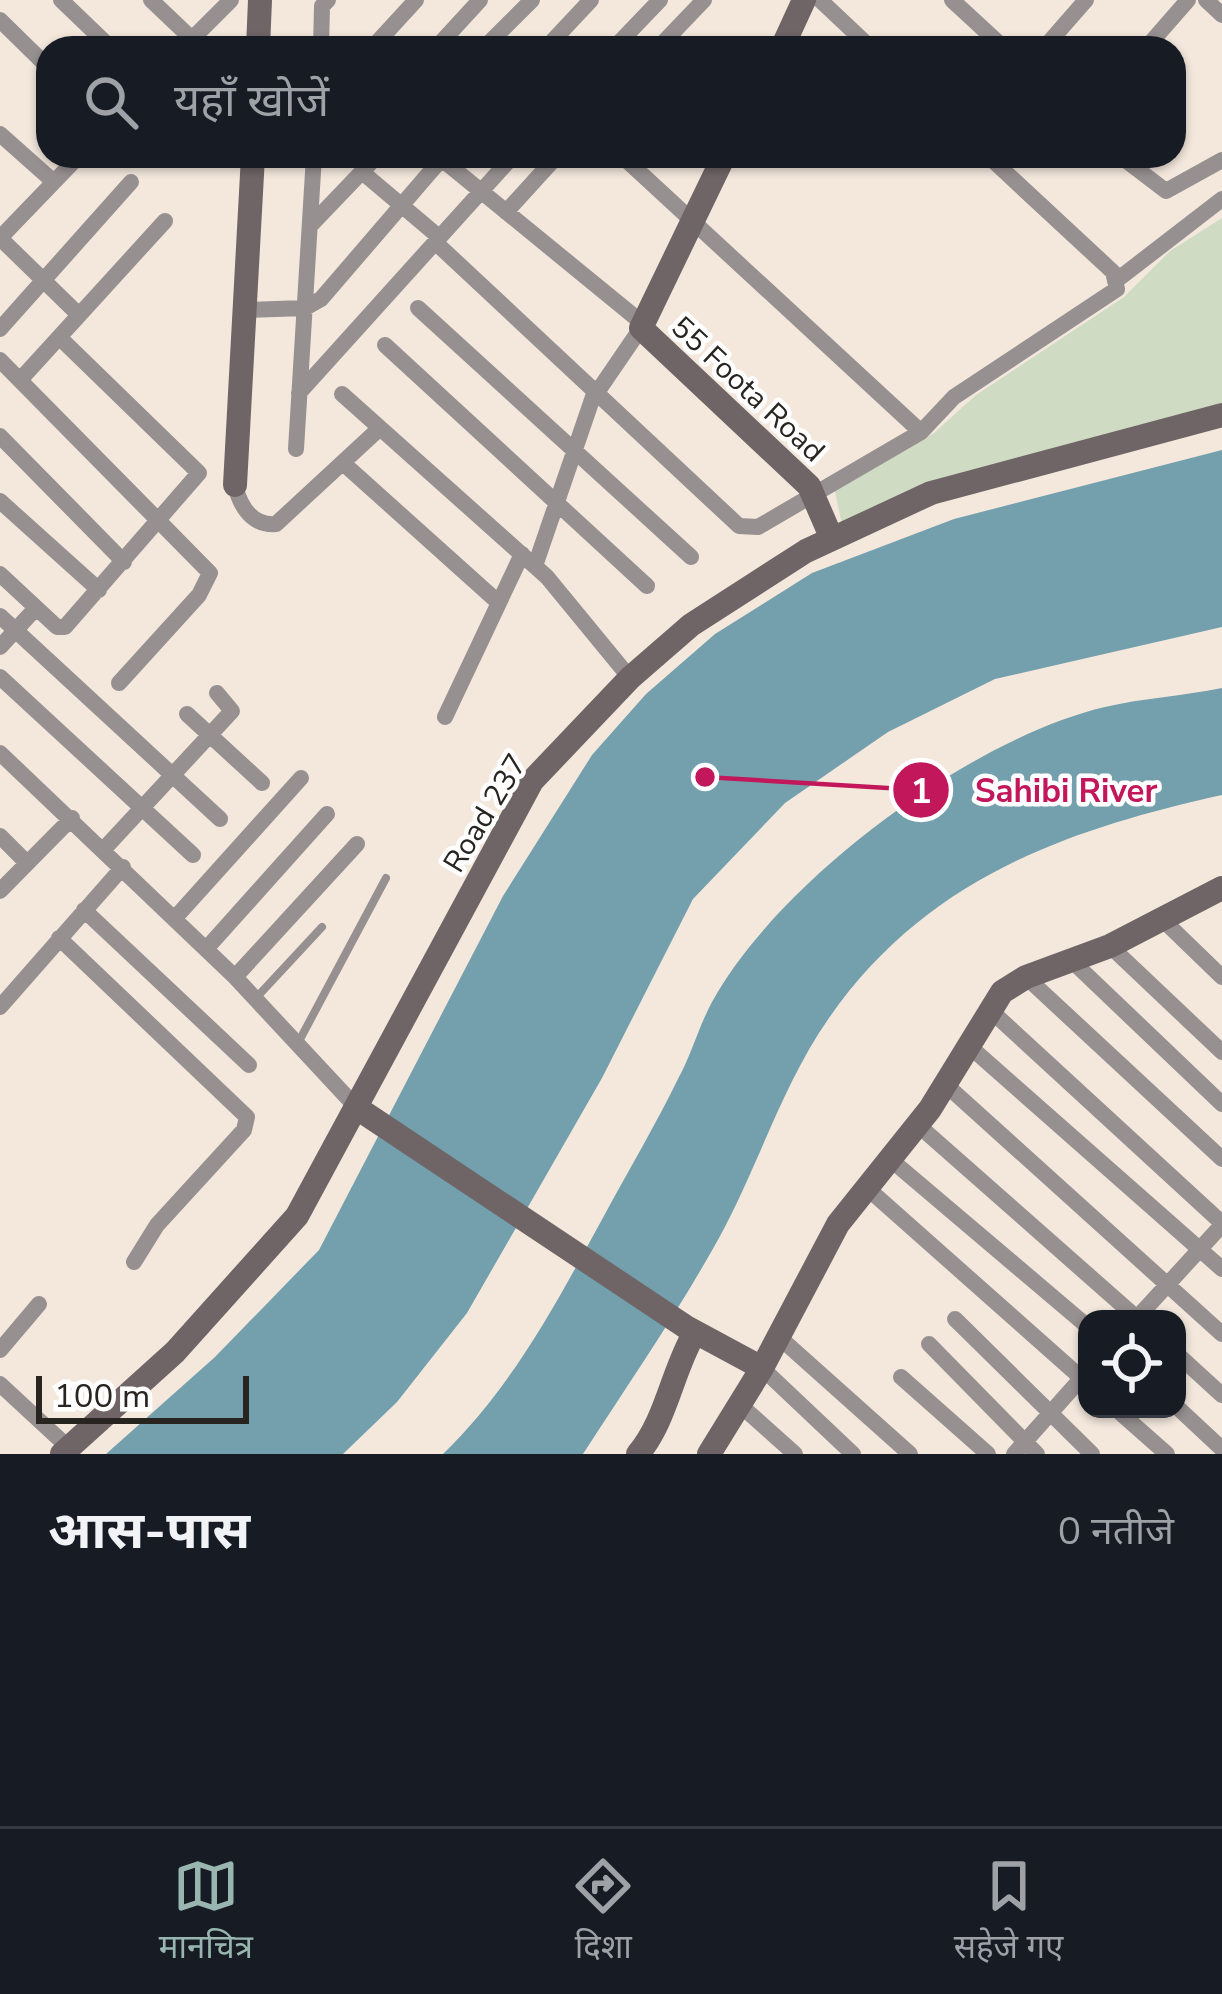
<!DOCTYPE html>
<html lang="hi">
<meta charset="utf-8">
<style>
:root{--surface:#171b24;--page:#242831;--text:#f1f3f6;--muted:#9ea1a6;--line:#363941;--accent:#98b6af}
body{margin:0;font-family:"Nunito Sans","Noto Sans Devanagari",sans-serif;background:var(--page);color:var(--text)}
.controls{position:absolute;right:36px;bottom:36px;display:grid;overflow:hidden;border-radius:24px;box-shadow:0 3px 9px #0004}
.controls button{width:108px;height:108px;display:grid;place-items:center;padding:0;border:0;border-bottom:3px solid var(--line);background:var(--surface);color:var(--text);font:60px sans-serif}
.scale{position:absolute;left:36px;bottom:30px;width:213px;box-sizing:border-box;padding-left:12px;border:6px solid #282420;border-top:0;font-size:33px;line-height:42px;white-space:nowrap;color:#282420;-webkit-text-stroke:9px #fff;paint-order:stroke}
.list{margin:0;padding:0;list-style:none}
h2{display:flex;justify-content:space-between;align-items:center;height:156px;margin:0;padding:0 48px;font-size:51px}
h2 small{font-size:39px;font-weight:400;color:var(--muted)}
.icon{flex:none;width:66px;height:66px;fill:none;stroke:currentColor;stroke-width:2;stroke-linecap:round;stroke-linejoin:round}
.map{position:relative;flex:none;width:1222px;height:1454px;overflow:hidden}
.search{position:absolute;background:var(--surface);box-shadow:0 3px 9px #0004;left:36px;right:36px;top:36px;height:132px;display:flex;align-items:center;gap:30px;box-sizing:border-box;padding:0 42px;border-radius:36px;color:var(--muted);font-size:45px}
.sheet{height:372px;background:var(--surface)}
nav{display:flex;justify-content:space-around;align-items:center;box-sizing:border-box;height:168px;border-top:3px solid var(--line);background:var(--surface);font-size:33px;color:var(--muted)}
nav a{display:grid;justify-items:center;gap:6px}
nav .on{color:var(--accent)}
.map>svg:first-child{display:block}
.green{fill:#cfdbc3}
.water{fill:#74a0ad}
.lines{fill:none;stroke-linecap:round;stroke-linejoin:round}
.lane{stroke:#979091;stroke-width:8}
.street{stroke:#979091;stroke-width:16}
.secondary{stroke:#6f6566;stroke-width:24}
.labels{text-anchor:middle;stroke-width:9;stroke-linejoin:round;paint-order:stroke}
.street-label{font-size:30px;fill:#282420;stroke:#fff}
.leader{fill:none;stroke:#c2185b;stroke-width:4.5}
.callout-dot{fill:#c2185b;stroke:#fff;stroke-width:4.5}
.mark-label{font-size:36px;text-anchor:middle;font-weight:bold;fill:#fff}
.callout-label{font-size:33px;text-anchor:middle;font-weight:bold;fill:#c2185b;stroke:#fff;stroke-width:9;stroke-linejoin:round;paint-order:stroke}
</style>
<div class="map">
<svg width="1222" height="1454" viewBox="0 0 1222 1454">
<rect width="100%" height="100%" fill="#f4e8dd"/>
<path class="green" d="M1222 218V404L842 525 835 491 934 433 976 395 1124 297 1170 251Z"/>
<path class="water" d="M1222 450V627L995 679 888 732 785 803 693 899 602 1078 467 1313 397 1402 343 1454H106L215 1357 319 1250 503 896 592 755 646 694 715 634 812 573 954 519Z
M1222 688V795C1065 830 926 879 829 1018 782 1085 758 1167 719 1238 678 1312 629 1383 583 1454H443C514 1385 558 1300 605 1214 630 1168 656 1124 679 1077 692 1053 699 1026 712 1002 778 881 971 738 1105 707 1143 698 1183 696 1222 688Z"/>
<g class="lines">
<path class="lane" d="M256 998 322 927
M298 1043 386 878"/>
<path class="street" d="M61 0 111 48
M151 0 192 39
M820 0 871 48
M952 0 1004 48
M1206 0 1222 15
M0 20 48 67
M183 48 231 0
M321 48 322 6 328 0
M372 48 416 0
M436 48 480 0
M484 48 532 0
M546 48 591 0
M614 48 660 0
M658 48 704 0
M1044 48 1086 0
M1146 48 1188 0
M0 134 54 182
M79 156 0 238 79 315
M438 156 641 322
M1120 156 1166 191 1222 160
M362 172 439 237
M506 212 557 156
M310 226 377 156
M435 242 739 526 758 527 921 432 622 156
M1117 280 1222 199
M418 308 691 557
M245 310 305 308 321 299 444 156
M0 329 131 182
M385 345 647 586
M0 360 210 573 199 595 119 683
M20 380 165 221
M598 391 641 328
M299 393 513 156
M342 394 547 577 630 678
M921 432 954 397 1117 289 1113 272 988 156
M0 436 124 562
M296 449 314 156
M343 463 499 603
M235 485C240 506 252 526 276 524L380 428
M0 501 99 590
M535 566 596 388
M0 574 57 627H65L199 473 59 337
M0 616 220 819
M0 647 36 608
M0 677 193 855
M187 714 262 783
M445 717 522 554
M0 753 235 977 357 1108
M0 836 27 863
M104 849 232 711 217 693
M0 891 72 818
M84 910 249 1065
M175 918 301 778
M1163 920 1222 977
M59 938 247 1117 244 1130 157 1225 134 1262
M1110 946 1222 1052
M206 949 327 814
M1071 960 1222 1104
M235 977 357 844
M1026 977 1222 1159
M0 1007 123 867
M989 1009 1222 1223
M968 1045 1222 1269
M945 1084 1222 1334
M918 1125 1138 1319
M890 1159 1087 1326
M866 1187 1087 1383
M955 1319 1092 1454
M1136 1319 1222 1225
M779 1337 910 1454
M929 1344 1037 1454
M0 1350 39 1304
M1177 1354 1222 1395
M762 1368 853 1454
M901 1377 988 1454
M0 1384 69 1448
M739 1404 795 1454
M1177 1407 1222 1449
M1116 1409 1167 1454
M1014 1454 1086 1373"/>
<path class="secondary" d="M258 48 260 0
M782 48 804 0
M724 156 641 328 809 486 832 539
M235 485 253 156
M357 1108 686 1327 762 1368
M62 1454 175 1352 297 1216 532 781 630 678 691 625 806 551 931 493 1222 415
M638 1454C667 1419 672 1371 695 1332
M709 1454 762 1368 838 1224 930 1109 1002 992 1026 977 1110 946 1222 888"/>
</g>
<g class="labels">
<g class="street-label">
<text transform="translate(748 389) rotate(43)" y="10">55 Foota Road</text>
<text transform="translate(485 813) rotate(-59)" y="10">Road 237</text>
</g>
</g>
<path class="leader" d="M705 777L921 790"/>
<g class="callout-dot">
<circle cx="705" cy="777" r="12"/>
<circle cx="921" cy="790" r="30"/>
</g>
<g class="mark-label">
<text x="921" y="803">1</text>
</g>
<g class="callout-label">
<text x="1066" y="802">Sahibi River</text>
</g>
</svg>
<div class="controls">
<button><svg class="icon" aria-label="locate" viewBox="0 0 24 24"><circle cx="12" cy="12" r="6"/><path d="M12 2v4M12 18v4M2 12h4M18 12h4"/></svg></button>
</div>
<div class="scale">100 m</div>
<div class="search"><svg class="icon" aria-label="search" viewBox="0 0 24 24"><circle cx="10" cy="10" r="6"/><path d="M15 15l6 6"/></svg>यहाँ खोजें</div>
</div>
<section class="sheet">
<h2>आस-पास<small>0 नतीजे</small></h2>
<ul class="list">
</ul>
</section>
<nav>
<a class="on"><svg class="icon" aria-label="map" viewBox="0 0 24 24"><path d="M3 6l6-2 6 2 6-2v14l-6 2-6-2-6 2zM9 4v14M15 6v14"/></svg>मानचित्र</a>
<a><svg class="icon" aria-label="directions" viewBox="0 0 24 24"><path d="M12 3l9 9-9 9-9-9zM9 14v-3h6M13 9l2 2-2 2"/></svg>दिशा</a>
<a><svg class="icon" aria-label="saved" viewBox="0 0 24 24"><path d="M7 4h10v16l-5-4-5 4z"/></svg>सहेजे गए</a>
</nav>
